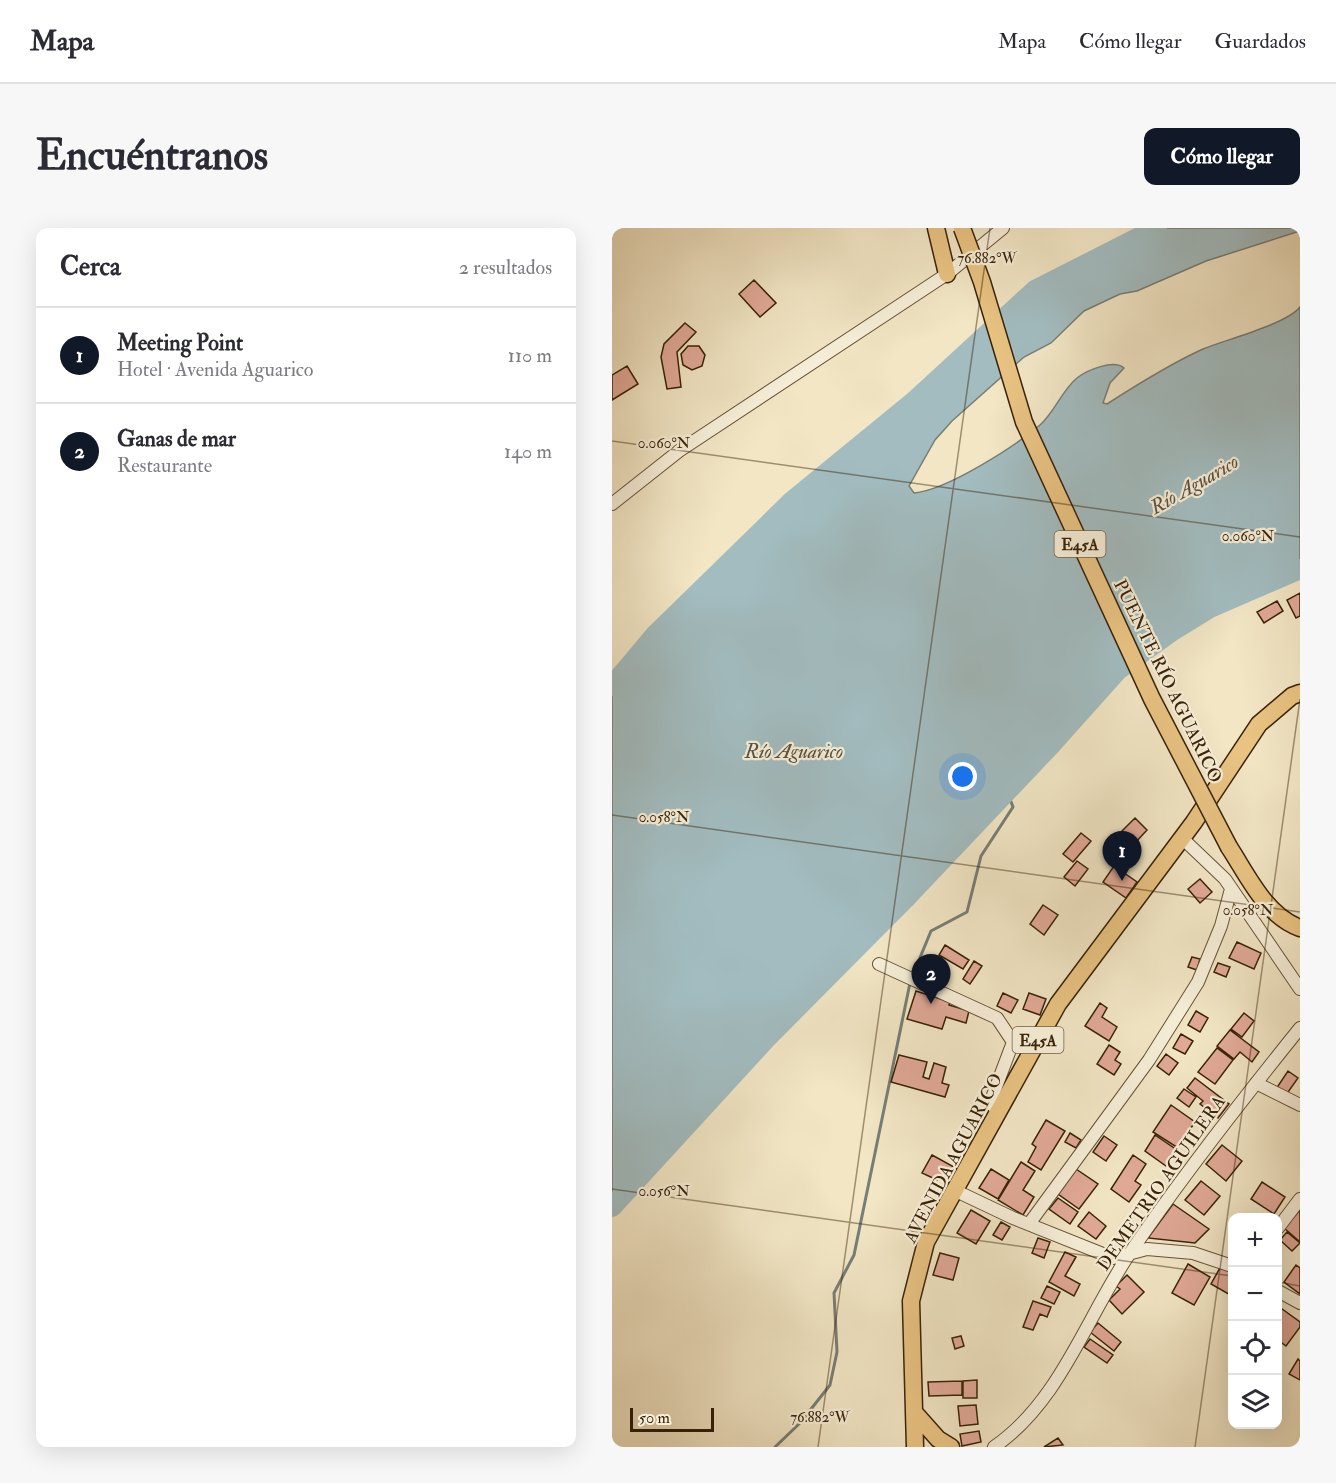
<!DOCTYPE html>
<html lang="es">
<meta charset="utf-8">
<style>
:root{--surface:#fff;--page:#f7f7f7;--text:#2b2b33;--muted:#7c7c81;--line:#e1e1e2;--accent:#111827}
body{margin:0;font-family:"IM FELL Double Pica",serif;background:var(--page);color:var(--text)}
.controls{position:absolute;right:18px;bottom:18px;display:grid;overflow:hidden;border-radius:12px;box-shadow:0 6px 24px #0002}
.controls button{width:54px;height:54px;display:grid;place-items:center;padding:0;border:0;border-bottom:2px solid var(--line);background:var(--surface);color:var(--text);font:30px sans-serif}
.scale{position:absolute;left:18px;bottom:15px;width:84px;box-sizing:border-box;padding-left:6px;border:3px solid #382207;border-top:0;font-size:16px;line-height:21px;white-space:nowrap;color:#382207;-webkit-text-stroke:4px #f7efd9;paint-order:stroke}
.you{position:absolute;left:351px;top:549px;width:21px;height:21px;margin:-15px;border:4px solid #fff;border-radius:50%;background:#1a73e8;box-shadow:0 0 0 9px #1a73e833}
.badge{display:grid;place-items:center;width:39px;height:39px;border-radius:50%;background:var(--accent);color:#fff;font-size:20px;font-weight:700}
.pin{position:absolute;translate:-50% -50px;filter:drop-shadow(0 2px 3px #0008)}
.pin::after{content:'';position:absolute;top:32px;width:21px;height:18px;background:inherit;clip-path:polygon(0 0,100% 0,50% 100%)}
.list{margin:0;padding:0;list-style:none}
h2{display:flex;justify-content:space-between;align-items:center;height:78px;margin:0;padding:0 24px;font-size:26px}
h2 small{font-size:20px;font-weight:400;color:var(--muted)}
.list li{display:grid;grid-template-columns:39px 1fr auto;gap:18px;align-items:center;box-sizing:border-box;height:96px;padding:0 24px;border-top:2px solid var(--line)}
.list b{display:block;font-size:22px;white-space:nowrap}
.list p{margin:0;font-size:20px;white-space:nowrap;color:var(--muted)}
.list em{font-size:20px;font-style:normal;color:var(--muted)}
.icon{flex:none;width:33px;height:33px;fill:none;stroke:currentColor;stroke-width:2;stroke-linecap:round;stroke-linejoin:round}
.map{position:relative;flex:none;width:688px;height:1219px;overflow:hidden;border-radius:12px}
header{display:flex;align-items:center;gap:36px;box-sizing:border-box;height:84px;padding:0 30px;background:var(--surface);border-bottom:2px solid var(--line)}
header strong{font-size:28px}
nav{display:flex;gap:33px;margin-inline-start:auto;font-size:21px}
.intro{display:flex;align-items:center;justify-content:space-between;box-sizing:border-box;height:144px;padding:0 36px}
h1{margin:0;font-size:42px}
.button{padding:15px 27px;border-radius:12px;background:var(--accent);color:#fff;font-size:21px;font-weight:700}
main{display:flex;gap:36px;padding:0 36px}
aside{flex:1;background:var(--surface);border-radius:12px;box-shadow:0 6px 24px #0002}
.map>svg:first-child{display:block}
.water{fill:#a2bcc0;stroke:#787e76;stroke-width:1.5}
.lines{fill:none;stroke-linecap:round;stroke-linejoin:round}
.stream{stroke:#787e76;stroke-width:3}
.river{stroke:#a2bcc0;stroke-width:20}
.building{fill:#e1a997;stroke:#382207;stroke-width:1.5}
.minor-casing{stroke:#665336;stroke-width:14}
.highway-casing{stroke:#382207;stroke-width:19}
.minor{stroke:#f7efd9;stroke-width:12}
.highway{stroke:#e9c382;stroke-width:16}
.highway-bridge-casing{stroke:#382207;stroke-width:19;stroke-linecap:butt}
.highway-bridge{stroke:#e9c382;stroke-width:16}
.ticks{fill:none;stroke:#382207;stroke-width:1.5;stroke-opacity:0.45}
.labels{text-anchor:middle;stroke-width:4.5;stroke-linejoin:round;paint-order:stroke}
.shield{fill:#f7efd9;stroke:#716046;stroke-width:1.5}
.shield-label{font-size:16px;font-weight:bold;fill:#382207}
.street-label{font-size:18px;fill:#382207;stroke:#f7efd9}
.water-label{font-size:20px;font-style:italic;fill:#58503e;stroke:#f7efd9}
.ticks-label{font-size:15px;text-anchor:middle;fill:#382207;stroke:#f7efd9;stroke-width:4.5;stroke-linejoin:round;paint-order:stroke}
</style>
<header>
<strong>Mapa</strong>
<nav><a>Mapa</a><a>Cómo llegar</a><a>Guardados</a></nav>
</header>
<div class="intro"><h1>Encuéntranos</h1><a class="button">Cómo llegar</a></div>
<main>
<aside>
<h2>Cerca<small>2 resultados</small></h2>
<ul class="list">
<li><span class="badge">1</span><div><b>Meeting Point</b><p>Hotel · Avenida Aguarico</p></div><em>110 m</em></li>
<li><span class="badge">2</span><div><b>Ganas de mar</b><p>Restaurante</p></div><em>140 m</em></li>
</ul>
</aside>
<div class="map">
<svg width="688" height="1219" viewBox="0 0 688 1219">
<rect width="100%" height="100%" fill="#f2e6c5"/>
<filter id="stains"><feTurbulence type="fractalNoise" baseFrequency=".00333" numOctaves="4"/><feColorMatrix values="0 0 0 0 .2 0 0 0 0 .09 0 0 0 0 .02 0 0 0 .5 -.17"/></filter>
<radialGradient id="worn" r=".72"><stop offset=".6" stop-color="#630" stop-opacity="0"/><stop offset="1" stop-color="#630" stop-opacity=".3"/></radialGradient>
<path class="water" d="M545 0H688V3L594 33 525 63 508 66 472 83 439 115 412 129 340 193 323 212 297 258 302 265C335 262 402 219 428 197 443 184 450 162 465 150 475 142 502 131 512 140L498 155 491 175 495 176C526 156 558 136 591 121 613 112 675 96 688 79V341L598 380 559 404 506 442 438 518 293 671 154 811 0 979V458L43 407 180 273 301 174 423 62Z"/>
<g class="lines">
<path class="stream" d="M300 749 319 703 355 684 369 628 401 579 395 563
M163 1219 188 1195 218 1157 225 1124 222 1065 242 1027 298 755"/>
<path class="river" d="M0 458 43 407 180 273 301 174 423 62 545 0
M0 979 154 811 293 671 438 518 506 442 559 404 598 380 688 341"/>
</g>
<path class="building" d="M142 52 164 75 148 89 127 66Z
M73 95 84 104 65 124 69 159 55 161 49 129 52 116Z
M76 118H87L93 127 90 138 80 142 71 137 69 126Z
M15 138 26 156 0 172V147Z
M688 365V388L684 390 675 372Z
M665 373 671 383 652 395 645 384Z
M523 590 535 602 523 615 510 603Z
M469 605 479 613 461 634 451 626Z
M465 633 476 641 463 658 452 649Z
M502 638 525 654 514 670 491 654Z
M588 651 600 664 588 675 576 661Z
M431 677 446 687 432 707 418 696Z
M625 714 649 725 642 741 617 730Z
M333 717 357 732 351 741 327 727Z
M580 729 588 731 585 742 576 739Z
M362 733 370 738 358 756 351 751Z
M606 735 618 739 614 749 602 744Z
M304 763 338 774 337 777 357 783 354 795 334 789 330 801 295 791Z
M391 765 406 772 399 785 385 778Z
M417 765 434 771 428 787 411 781Z
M488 775 495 780 490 789 505 799 497 813 473 798Z
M584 783 596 790 588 804 576 797Z
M632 785 642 793 630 809 619 801Z
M618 802 647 824 640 834 628 824 622 831 605 818Z
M569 806 581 813 573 826 561 820Z
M497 817 508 824 503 832 509 836 502 847 485 836Z
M605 820 621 832 603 856 586 844Z
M554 826 566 835 557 847 545 838Z
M287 827 315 834 311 849 317 851 322 835 334 839 330 855 337 857 333 869 279 854Z
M676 843 686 850 674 867 664 861Z
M583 850 617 876 606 890 588 876 591 873 575 860Z
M572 861 584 869 577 879 565 870Z
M559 877 583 894 566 920 541 904Z
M434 892 453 903 429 942 416 934 424 919 420 916Z
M458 905 469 912 464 920 453 914Z
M543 907 565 922 554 938 533 923Z
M492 908 505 917 494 933 481 924Z
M610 917 630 933 614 953 594 936Z
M320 927 342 939 336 951 328 947 325 952 310 945Z
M521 927 534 936 523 953 529 957 517 974 499 961Z
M409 934 423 943 411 962 422 969 411 987 386 972Z
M379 941 397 952 386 971 367 960Z
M464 941 486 956 467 981 446 966Z
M589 953 608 968 592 987 573 972Z
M650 954 673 969 662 986 639 971Z
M446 970 466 984 458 996 437 981Z
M561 976 597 1001 583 1015 536 1010Z
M359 982 378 993 364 1016 345 1005Z
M688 982V1014L672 1000Z
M477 984 494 998 484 1011 466 998Z
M389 994 398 999 390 1012 381 1007Z
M675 1004 688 1015 680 1023 668 1012Z
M426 1010 438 1014 432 1030 420 1025Z
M453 1024 464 1029 453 1048 468 1056 462 1068 437 1054Z
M328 1025 347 1030 341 1052 321 1047Z
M576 1036 598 1049 582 1077 560 1065Z
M684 1037 688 1040V1066L672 1054Z
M609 1038 620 1045V1068L599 1056Z
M515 1047 532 1064 510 1086 497 1072 508 1061 504 1058Z
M435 1058 448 1064 442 1076 429 1070Z
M421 1073 439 1079 435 1089 428 1086 421 1102 411 1099Z
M666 1078 688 1094V1099L674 1118 666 1112Z
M486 1095 509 1114 502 1123 478 1104Z
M349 1108 352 1118 343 1121 340 1110Z
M478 1111 501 1127 495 1135 472 1119Z
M686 1131 688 1133V1152L677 1146Z
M365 1152V1170H351V1153Z
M350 1153V1167L317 1168 316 1154Z
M364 1177 366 1196 348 1198 346 1178Z
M367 1203 369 1214 350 1218 348 1206Z
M446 1210 451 1217 432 1219Z"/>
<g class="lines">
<g class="minor-casing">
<path id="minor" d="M0 276 67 223 335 46 391 0
M570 610 613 651 688 761
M267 736 385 790 401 814 378 875 386 883
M644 855 688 877
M342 962 401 990 501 1030 535 1021 581 1025 620 1038
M417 996 537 832 586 754 609 698 619 661
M666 1000 688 971
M666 1063 688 1075
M382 1219C449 1173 475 1087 520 1022 572 946 630 872 688 800"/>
</g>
<g class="highway-casing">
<path id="highway" d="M324 0 335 46
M617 619C636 648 654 688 688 700
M302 1184 326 1211 339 1219
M303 1219 299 1073 314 1014 446 776 582 594 647 496 680 468 688 465"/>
</g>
<use href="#minor" class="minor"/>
<use href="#highway" class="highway"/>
<g class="highway-bridge-casing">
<path id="highway-bridge" d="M350 0 370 54 412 194 540 471 617 619"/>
</g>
<use href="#highway-bridge" class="highway-bridge"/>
</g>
<path class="ticks" d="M0 7 1 0M0 213 688 309M0 587 688 684M0 961 620 1048M666 1054 688 1058M206 1219 378 0M583 1219 688 471"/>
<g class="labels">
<g class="shield">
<rect x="442.5" y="303" width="51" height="26" rx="4.5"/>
<rect x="400.5" y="799" width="51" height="26" rx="4.5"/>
</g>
<g class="shield-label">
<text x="468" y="322">E45A</text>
<text x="426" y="818">E45A</text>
</g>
<g class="street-label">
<text transform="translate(556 453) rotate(64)" y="6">PUENTE RÍO AGUARICO</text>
<text transform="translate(341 930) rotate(-62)" y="6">AVENIDA AGUARICO</text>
<text transform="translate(549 955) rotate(-55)" y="6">DEMETRIO AGUILERA</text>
</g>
<g class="water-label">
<text transform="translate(582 256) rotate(-30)" y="7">Río Aguarico</text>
<text x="182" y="530">Río Aguarico</text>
</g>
</g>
<g class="ticks-label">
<text x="375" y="35">76.882°W</text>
<text x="52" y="220">0.060°N</text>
<text x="636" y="313">0.060°N</text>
<text x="52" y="594">0.058°N</text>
<text x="636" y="687">0.058°N</text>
<text x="52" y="968">0.056°N</text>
<text x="208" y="1194">76.882°W</text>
</g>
<rect width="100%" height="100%" filter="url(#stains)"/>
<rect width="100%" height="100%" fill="url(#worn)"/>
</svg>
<div class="controls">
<button>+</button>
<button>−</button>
<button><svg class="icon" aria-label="locate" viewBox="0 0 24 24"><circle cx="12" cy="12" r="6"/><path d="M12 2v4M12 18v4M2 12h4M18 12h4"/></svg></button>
<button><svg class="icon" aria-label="layers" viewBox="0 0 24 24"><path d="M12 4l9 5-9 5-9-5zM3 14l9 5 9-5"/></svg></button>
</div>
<div class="scale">50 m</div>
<div class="you"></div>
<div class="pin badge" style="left:510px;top:653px">1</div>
<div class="pin badge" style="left:319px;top:776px">2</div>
</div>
</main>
